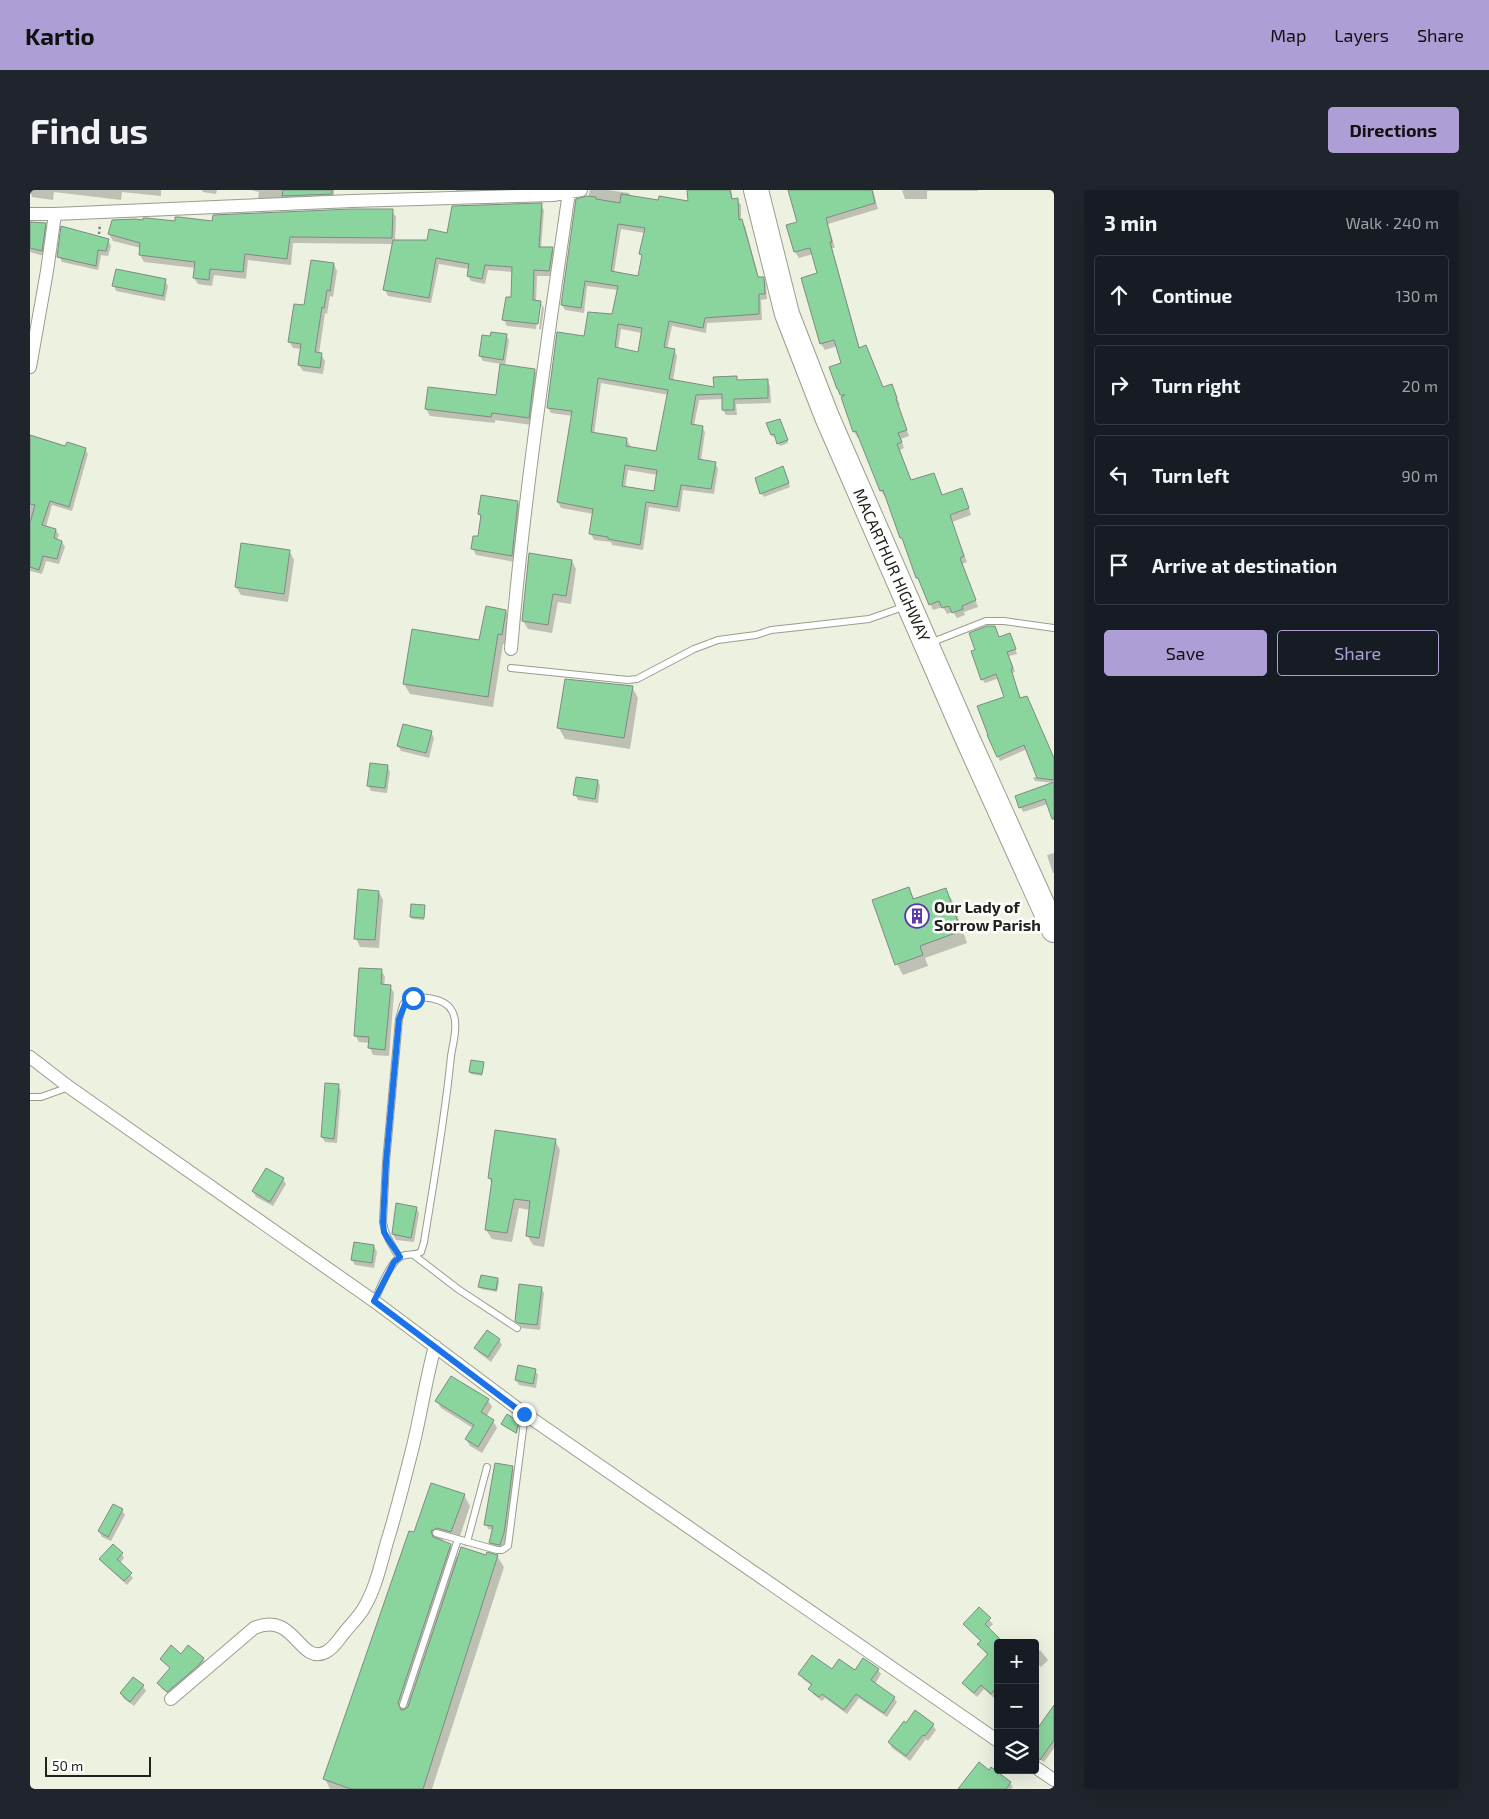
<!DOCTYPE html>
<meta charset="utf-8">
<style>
:root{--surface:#171b24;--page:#20242c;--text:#f1f3f6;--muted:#9ea1a6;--line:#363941;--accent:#ae9ed6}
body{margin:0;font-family:"Exo 2",sans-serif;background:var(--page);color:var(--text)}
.controls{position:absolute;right:15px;bottom:15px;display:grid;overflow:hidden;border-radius:5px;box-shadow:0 5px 20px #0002}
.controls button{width:45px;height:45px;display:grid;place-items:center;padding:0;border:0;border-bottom:1px solid var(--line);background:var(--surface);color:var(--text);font:25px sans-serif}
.scale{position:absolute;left:15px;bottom:12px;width:106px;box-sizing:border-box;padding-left:5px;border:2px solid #21221c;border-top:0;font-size:14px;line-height:18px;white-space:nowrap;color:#21221c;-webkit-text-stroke:4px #fff;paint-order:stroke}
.stop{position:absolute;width:15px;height:15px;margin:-11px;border:4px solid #1a73e8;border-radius:50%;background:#fff}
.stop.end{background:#1a73e8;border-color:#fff;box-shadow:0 1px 5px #0008}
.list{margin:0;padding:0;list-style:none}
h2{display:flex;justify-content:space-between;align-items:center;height:65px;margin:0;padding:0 20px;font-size:21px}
h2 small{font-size:16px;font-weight:400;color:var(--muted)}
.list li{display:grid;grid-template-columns:32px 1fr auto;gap:15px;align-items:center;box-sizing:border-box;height:80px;margin:0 10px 10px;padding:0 10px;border:1px solid var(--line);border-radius:5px}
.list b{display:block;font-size:19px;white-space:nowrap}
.list em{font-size:16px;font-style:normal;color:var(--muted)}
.actions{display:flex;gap:10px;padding:15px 20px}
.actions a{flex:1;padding:11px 0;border:1px solid var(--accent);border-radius:5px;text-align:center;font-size:18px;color:var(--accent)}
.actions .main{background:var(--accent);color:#111}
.icon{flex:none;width:28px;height:28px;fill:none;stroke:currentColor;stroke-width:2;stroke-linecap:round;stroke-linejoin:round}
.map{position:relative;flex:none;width:1024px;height:1599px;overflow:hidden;border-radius:5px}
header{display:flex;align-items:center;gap:30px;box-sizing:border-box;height:70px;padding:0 25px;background:var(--accent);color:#111}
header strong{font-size:24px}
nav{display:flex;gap:28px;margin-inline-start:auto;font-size:18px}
.intro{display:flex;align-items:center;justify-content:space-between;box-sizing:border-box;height:120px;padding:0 30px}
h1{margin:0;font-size:35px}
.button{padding:12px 22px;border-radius:5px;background:var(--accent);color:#111;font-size:18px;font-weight:700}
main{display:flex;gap:30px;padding:0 30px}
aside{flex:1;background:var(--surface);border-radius:5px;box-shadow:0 5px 20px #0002}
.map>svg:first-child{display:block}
.shadow{fill:#0003;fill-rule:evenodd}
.building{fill:#8ad59e;stroke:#7e8b81;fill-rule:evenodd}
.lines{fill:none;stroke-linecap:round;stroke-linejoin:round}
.lane-casing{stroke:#9a9d8e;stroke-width:8}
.street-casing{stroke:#9a9d8e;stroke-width:14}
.highway-casing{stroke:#9a9d8e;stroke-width:26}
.path{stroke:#83857a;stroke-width:2.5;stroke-dasharray:2.5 2.5;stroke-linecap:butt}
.lane{stroke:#fff;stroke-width:6}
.street{stroke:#fff;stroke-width:12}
.highway{stroke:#fff;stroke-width:24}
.route{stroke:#1a73e8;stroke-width:6}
.labels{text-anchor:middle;stroke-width:5;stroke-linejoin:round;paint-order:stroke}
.street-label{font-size:16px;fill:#21221c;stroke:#fff}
.poi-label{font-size:16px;font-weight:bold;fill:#21221c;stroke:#fff;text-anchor:start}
</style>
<header>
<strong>Kartio</strong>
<nav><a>Map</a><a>Layers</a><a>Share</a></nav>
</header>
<div class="intro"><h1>Find us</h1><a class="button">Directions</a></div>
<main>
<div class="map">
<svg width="1024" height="1599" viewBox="0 0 1024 1599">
<rect width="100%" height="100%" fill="#edf1e0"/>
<path class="shadow" d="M0 0H131V6L92 2 91 10 24 2 23 10 2 7Z
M172 0H187L186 4 173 2Z
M221 0H304V9L231 12 228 7 229 2Z
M425 0H537L428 5Z
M560 0H578L599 3 601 7 629 11 660 12 658 0H701L703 10H707L711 15V31L715 36 729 88H733L736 94 737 109 731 110 732 130 677 133 676 143 642 136 637 159 644 160 647 166 643 191 685 199 706 188 708 191 737 190 740 196 741 213 706 214 707 225H696L693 220V209L669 210 664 236 672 237 675 242 671 271 685 273 688 279 684 304 653 300 650 322 619 317 613 360 582 355 581 352 564 350 561 344 564 324 531 318 528 312 543 226 521 223 518 217 555 148 583 126 588 100 557 96 554 123 535 120 532 115ZM591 39 615 43 611 64 613 68 609 87 584 82ZM591 139 612 143 609 163 588 159ZM571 193 639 205 627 262 599 258 600 255 596 249 564 244ZM598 280 628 285 625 303 595 298Z
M759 0H843L848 19 798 34 805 58H802L830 159 853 199 862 196 870 215H868L879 246 871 249 874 258 870 260 881 292 904 284 913 306 931 299 935 305 941 325 922 332 937 372 932 374 948 417 934 422 935 425 927 428 923 422 917 424 913 417 903 420 888 388 857 306 855 307 851 301 830 247 828 248 824 242 813 207 808 199 813 174 807 156 795 160 791 154 772 89 788 84 783 64 769 68 765 62 758 36 769 33Z
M872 0H948V1H897V9H875Z
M511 15 514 20 511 58 522 59 525 64 522 86H507L506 112H510L514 118 511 140 509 139 512 116H509L506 139 477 136 474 130 482 109 483 82 458 80 455 94 441 91 438 86 439 79 409 74 401 113 358 106 355 100 363 54 263 53 261 75 218 70 216 89 184 85 182 96 168 94 164 88 166 78 114 72 110 65 111 58 83 51 79 44 146 33 183 32 362 21 366 27 365 51 398 52Z
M0 33 15 34 18 40 14 66 0 62Z
M78 50 81 56 78 66 71 65 68 80 32 72 29 66Z
M304 74 307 81 303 107 300 106 297 124 295 123 289 164H291L295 171 293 184 273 181 269 175 272 159 263 158 259 151 275 117Z
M135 91 138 96 135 111 86 101 84 95Z
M476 145 479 150 475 176 505 181 509 188 502 235 465 230V233L400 226 396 219 467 206 471 174 453 171 450 166Z
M751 232 758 253 750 256 746 246 743 247 742 245 738 234Z
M0 247 36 258 55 259 58 264 42 321 22 315 16 337 26 340 29 345 27 350 32 352 35 357 29 374 16 371 12 384 0 381Z
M755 282 760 297 734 307 731 303Z
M487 312 491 318 485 372 446 365 443 359 449 348 452 329 449 324Z
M260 362 264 370 258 412 211 405 206 397Z
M542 371 546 379 541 414 528 412 522 443 498 439 493 431Z
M476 421 482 432 478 455 473 454 463 517 380 504 374 494 450 451Z
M969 448 982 449 987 464 979 466 985 482 982 483 991 509 1024 568V593L1005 591 1003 588 1008 586 997 559 970 571 958 546 975 508 969 488 955 493 952 489Z
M602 497 608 508 600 559 535 549 529 538Z
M401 542 404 548 399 568 371 561 368 556Z
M357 576 360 582 357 603 341 601 338 595Z
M568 591 570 596 568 613 548 610 545 605Z
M1024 594V621L1021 613 993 622 986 607Z
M1024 663V683H1023L1017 665Z
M879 699 885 710 915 699 922 710 937 753 895 768 898 776 873 785 867 774Z
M349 702 353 710 349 758 330 757 326 748Z
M394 716V730L382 729 381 727Z
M351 780 355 787 354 796H360L364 803 359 866 343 865 340 858V853L329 852 325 845Z
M453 873 454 875 452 886 441 884 440 882Z
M296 894 308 895 311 901 307 953 295 952 292 947Z
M525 950 530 960 514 1057 503 1055 497 1045 500 1020 489 1018 482 1052 462 1049 456 1040 463 995 459 988Z
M253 989 256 994 243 1016 226 1007 223 1001Z
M367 1015 386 1018 389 1023 384 1052 366 1050 363 1045Z
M344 1056 347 1062 344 1078 325 1075 322 1070Z
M468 1089 469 1092 467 1102 451 1099 450 1097Z
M511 1098 514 1103 510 1140 492 1138 486 1130Z
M457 1142 469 1150 472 1155 461 1172 449 1163 446 1158Z
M505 1180 508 1185 506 1198 489 1195 486 1190Z
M458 1210 462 1217 456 1227 463 1231 467 1238 452 1263 440 1256 436 1249 443 1238 411 1218 407 1211Z
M488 1233 489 1235 487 1244 472 1234Z
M482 1277 485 1282 476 1349 473 1359 463 1357 460 1352 464 1340 458 1339 456 1334Z
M434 1305 440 1316 428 1352 414 1349 410 1351 420 1355 428 1369 467 1366 474 1377 402 1599H300L295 1589 384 1344Z
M92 1320 95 1325 81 1351 72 1347 69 1341Z
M92 1364 94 1368 90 1373 103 1388 97 1395 73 1373 70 1369Z
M949 1419 963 1434 958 1439 971 1453H968V1504L964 1508 954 1499 947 1507 937 1498 934 1493 958 1466 949 1454 951 1452 934 1434Z
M1010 1460 1018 1470 1011 1477 1005 1471V1465Z
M151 1466 173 1469 176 1473 140 1505 131 1498 129 1494 141 1479 131 1469Z
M1005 1477 1008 1482 1005 1486Z
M802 1480 825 1482 848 1480 851 1484 845 1494 864 1508 867 1512 857 1527 829 1508 817 1524 795 1508 792 1511 783 1504 780 1499 782 1496 773 1489 770 1484Z
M113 1496 116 1501 104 1516 94 1509 91 1504Z
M1024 1524V1558L1014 1572 1005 1566Z
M903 1535 906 1540 898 1551 896 1549 880 1571 862 1558 859 1552Z
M949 1574 959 1581 980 1593 983 1597 981 1599H928Z"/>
<path class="building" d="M253 0H302V4L252 6Z
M657 0H700L702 9 708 8 709 30 712 29 728 87H734L735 104H729V124L675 128 673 138 639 131 634 157 645 159 639 189 684 197 683 187 707 186V190L738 189V208L704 209V220H692V204L666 205 661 234 673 236 668 269 686 272 681 299 651 295 647 317 616 312 610 355 578 349V347L559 344 563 319 527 312 542 221 517 218 527 142 554 146 558 122 582 124 588 96 555 91 551 118 531 115 546 9 557 6 566 7V9L590 13 591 4 628 10 629 6 658 11ZM588 34 615 38 609 64 612 65 608 86 581 81ZM588 134 612 138 608 162 585 157ZM568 188 638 200 626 261 596 256 597 248 561 242ZM595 275 627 280 624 301 592 296Z
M758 0H842L845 13 796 28 802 52H800L829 158 836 155 853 197 862 194 867 208 866 209 877 240 868 243 872 252 867 254 881 290 904 283 912 305 932 298 939 318 920 325 934 366 930 368 946 410 932 416 933 419 922 423 919 416 912 418 909 411 899 415 888 388H886L872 348H870L853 300 850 301 826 241 823 242 811 207 815 205H810L808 199H807L799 177 811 173 804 150 790 154 771 88 787 83 780 58 764 62 756 35 767 32Z
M512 13 509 57H523L519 81 504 80 503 110 511 111 508 134 472 130 476 107H481L482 77 455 75 452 89 437 86 439 74 406 68 399 108 353 100 363 50H397L399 39 417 43 422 16Z
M322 19H363L362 48 260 47 257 69 215 64 213 82 180 79 179 90 163 88 165 72 109 65 110 53 78 44 82 30 105 29 113 30V28H116L145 31V27H149L182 31 183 25Z
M0 32 16 33 12 61 0 58Z
M31 36 79 49 76 61 68 60 66 76 27 67Z
M281 70 304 73 300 101 297 100 294 118 292 117 285 162 292 163 290 178 268 175 271 154 258 152 264 114 274 115Z
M86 79 136 89 133 106 82 96Z
M461 142 477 144 473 170 449 166 452 145 460 146Z
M470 174 505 179 499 228 462 223 461 227 395 219 398 197 466 205Z
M750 229 758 250 747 254 744 244 741 245 736 233Z
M0 245 35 256 37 252 56 258 39 317 20 311 12 335 26 339 24 348 32 351 27 369 13 366 9 380 0 377V333L5 315 0 314Z
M753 276 759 293 730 304 725 288Z
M451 305 488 311 482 366 441 359 443 346H448L451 325 448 324Z
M211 353 260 360 254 404 205 397Z
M499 363 542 370 536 406 523 404 518 435 492 431Z
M456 416 476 420 472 445 468 444 458 507 373 494 382 439 449 450Z
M957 436H965L969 447 980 443 986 459 977 462 983 478 981 479 990 508 997 506 1024 568V590L1007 588 994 555 967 567 957 545H958L947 516 974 507 966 484 951 490 941 461 945 460 939 443Z
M535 489 603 496 594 548 527 538Z
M373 534 402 541 396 563 367 556Z
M340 573 358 575 355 598 337 596Z
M546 587 568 590 565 609 543 605Z
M1024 592V629H1022L1015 609 989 618 985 606Z
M879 697 883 709 916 698 931 741 890 756 893 765 865 775 842 710Z
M328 699 349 701 345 750 324 749Z
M381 714 395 715 394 728 380 727Z
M329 778 352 779 351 794 361 795 355 860 338 858 339 847 324 846Z
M441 870 454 872 452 884 439 882Z
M295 893 309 894 304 949 291 947Z
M465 940 526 949 509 1048 496 1046 500 1011 484 1009 477 1043 455 1040 462 989 458 988Z
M236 978 254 988 240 1012 222 1001Z
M366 1013 387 1017 381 1048 362 1044Z
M324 1052 344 1055 342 1073 321 1070Z
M451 1085 468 1088 466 1100 448 1097Z
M489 1094 512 1097 507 1135 488 1133 485 1131Z
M457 1140 470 1149 458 1167 444 1158Z
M488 1175 506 1179 503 1194 485 1190Z
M421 1186 459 1209 451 1222 464 1230 448 1257 435 1249 444 1235 405 1211Z
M477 1224 489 1232 486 1243 471 1234Z
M465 1273 483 1276 474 1343 470 1355 459 1353 463 1336 454 1335Z
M401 1293 435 1304 421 1342 407 1338 401 1341 403 1347 421 1354 368 1513 371 1520H374L378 1517 431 1357 456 1365 457 1362 468 1365 393 1599H321L293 1589 379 1341 384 1342Z
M83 1314 93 1319 78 1347 68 1341Z
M83 1354 93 1363 87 1369 102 1383 94 1391 69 1369Z
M949 1417 961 1428 955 1434 971 1450V1453H968V1496L961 1504 951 1495 944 1503 932 1493 958 1464 947 1454 951 1451 933 1434Z
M141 1455 151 1464 158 1455 174 1468 168 1476 137 1502 127 1493 140 1478 130 1469Z
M782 1465 802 1479 809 1469 825 1480 833 1468 849 1479 841 1490 865 1507 854 1523 826 1504 814 1520 792 1504 789 1507 778 1499 782 1494 768 1484Z
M103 1487 114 1495 100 1512 90 1503Z
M1024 1515V1550L1010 1570 1005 1569V1542Z
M885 1520 904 1534 895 1546 893 1545 876 1566 858 1552 874 1531 876 1533Z
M949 1572 959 1580 961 1577 981 1592 976 1599H928Z"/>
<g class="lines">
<g class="lane-casing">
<path id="lane" d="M900 453 956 431H974L1024 438
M481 478 598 490 607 489 664 459 688 450 726 445 741 440 760 438 839 429 876 416
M0 907H11L39 897
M385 1066 428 1099 487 1138
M344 1111C350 1100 360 1071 372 1066 379 1063 384 1066 391 1062L394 1052C404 990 415 928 421 866 423 853 429 833 422 821 415 807 391 806 377 809L373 815 369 829 356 972 353 1032C355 1046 362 1055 369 1067
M406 1343 467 1360H472L478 1356 495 1224
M437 1352 457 1277
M373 1515 428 1349"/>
</g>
<g class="street-casing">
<path id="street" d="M0 24H25L322 11 523 5 551 0
M0 177 17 81 25 24
M481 459C494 306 517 154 539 2
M0 867 39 897 344 1111 495 1224 968 1551
M141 1509 224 1438C265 1420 269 1476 296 1462 304 1458 309 1449 314 1443 321 1434 330 1426 335 1416 346 1397 351 1373 357 1352 367 1320 375 1288 383 1256 391 1223 396 1189 405 1156
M1005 1577 1024 1590"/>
</g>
<g class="highway-casing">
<path id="highway" d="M726 0 757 124 797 227 938 550 1024 740"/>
</g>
<path class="path" d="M69 44 70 34"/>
<use href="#lane" class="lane"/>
<use href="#street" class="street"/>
<use href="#highway" class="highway"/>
</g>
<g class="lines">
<path class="route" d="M383 808 377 809 369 829 356 972 353 1032 354 1042 358 1049 370 1067 364 1072 344 1111 494 1224"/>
</g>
<defs>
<g id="building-ring" transform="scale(1.25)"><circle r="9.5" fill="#fff" stroke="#5b37b0" stroke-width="1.5"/><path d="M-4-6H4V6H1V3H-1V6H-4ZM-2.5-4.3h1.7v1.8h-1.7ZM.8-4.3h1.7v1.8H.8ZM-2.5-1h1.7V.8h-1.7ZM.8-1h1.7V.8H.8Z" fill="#5b37b0"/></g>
</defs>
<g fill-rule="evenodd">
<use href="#building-ring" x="887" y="726"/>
</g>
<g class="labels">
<g class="street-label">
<text transform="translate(862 375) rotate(66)" y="6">MACARTHUR HIGHWAY</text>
</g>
<g class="poi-label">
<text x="904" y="723">Our Lady of<tspan x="904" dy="18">Sorrow Parish</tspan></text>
</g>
</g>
</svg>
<div class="controls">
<button>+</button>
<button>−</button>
<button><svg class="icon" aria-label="layers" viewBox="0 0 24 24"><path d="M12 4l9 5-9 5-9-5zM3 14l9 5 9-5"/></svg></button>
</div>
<div class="scale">50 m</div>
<div class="stop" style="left:383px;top:808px"></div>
<div class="stop end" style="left:494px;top:1224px"></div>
</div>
<aside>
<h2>3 min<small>Walk · 240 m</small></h2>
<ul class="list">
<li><svg class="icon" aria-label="ahead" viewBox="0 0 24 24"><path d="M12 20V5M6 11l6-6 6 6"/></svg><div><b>Continue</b></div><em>130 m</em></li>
<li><svg class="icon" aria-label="right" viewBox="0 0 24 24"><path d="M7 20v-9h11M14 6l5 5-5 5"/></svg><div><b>Turn right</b></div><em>20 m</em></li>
<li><svg class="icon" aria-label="left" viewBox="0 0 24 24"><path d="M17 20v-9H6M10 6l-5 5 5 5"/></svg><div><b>Turn left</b></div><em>90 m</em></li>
<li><svg class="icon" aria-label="arrive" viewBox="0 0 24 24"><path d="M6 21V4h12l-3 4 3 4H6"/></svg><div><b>Arrive at destination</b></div></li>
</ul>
<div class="actions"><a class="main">Save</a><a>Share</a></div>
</aside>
</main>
